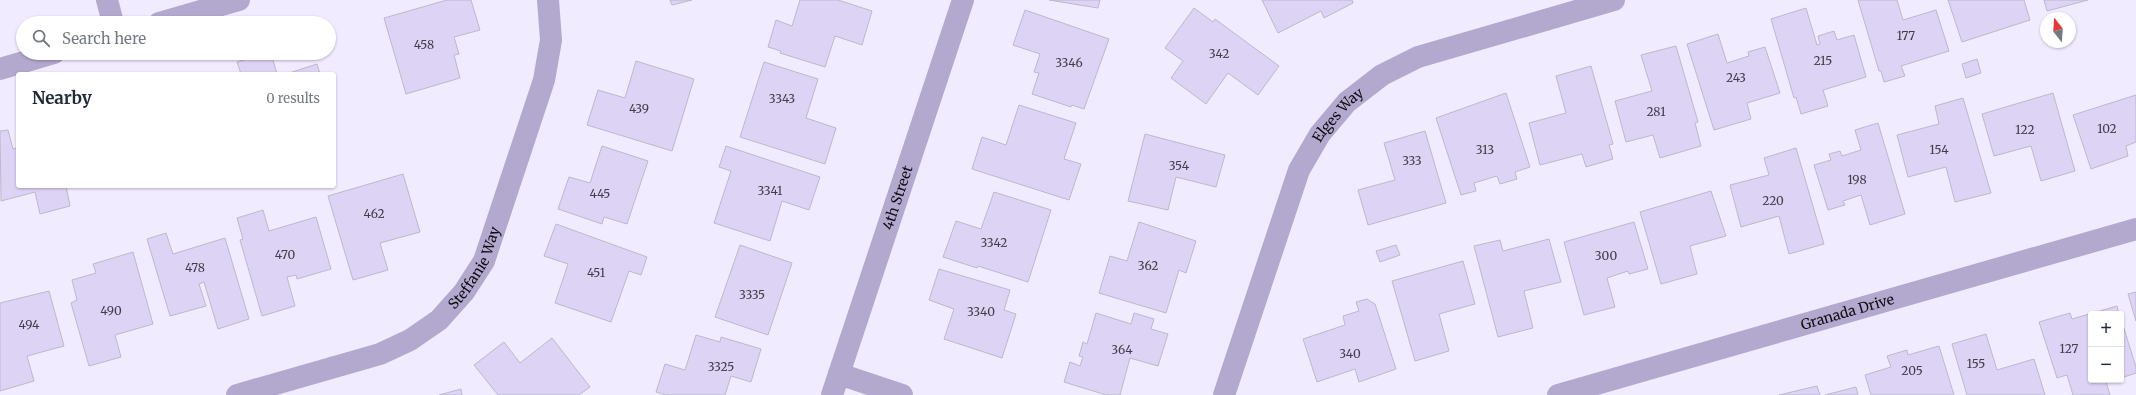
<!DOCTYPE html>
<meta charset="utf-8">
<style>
:root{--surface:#fff;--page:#f2f2f3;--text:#1f2937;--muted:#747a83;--line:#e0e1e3}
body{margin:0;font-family:Merriweather,serif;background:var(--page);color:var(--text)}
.controls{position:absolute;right:12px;bottom:12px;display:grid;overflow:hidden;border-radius:4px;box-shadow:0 1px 3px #0004}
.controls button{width:36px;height:36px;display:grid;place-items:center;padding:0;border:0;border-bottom:1px solid var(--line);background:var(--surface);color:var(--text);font:20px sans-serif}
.compass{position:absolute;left:2040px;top:12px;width:36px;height:36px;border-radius:50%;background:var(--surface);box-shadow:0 1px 3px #0004;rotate:343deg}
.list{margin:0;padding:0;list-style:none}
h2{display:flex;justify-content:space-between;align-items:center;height:52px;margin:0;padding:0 16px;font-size:17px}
h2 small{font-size:13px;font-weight:400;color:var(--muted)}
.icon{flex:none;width:22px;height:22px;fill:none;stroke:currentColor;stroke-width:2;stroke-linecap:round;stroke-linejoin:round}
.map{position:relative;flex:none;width:2136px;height:395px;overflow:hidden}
.search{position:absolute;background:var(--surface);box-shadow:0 1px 3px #0004;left:16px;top:16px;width:320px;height:44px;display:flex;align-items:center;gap:10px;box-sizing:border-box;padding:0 14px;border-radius:22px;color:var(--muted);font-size:15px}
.panel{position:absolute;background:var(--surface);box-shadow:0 1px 3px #0004;left:16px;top:72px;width:320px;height:116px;border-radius:4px}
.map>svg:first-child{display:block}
.building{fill:#ddd3f5;stroke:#bdb8ca}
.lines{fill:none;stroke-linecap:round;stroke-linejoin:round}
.minor{stroke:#b3a8cd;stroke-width:22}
.labels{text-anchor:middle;stroke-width:3;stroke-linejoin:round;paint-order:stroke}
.number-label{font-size:12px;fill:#423e4c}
.street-label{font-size:14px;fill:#0e0d13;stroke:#f1ebff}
</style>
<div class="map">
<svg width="2136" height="395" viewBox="0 0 2136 395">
<rect width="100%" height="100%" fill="#f1ebff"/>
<path class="building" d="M447 0H471L480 30 454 37 459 54 454 55 460 78 406 94 384 18Z
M670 0H692L672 5Z
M800 0H838L872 11 862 45 835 36 825 67 780 53 781 51 768 47 776 20 792 26Z
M1049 0H1100L1098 8Z
M1262 0H1352L1353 3 1324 18 1321 11 1278 33Z
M1858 0H1897L1903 20 1936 10 1949 51 1901 66 1905 76 1884 82 1881 71H1879Z
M1948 0H2024L2030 20 1962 42Z
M2044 0H2088L2047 11Z
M1194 8 1213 22 1215 19 1279 66 1258 95 1228 73 1206 104 1171 78 1183 61 1165 48Z
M1806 8 1817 45 1820 44 1818 36 1834 31 1837 40 1854 35 1866 77 1823 90 1828 106 1801 114 1796 97 1794 98 1771 19Z
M1025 10 1109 39 1084 109 1072 105 1071 107 1032 94 1039 73 1034 72 1040 54 1013 45Z
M1718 34 1727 63 1749 56 1748 52 1765 47 1780 93 1747 103 1751 119 1714 130 1687 44Z
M1676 46 1698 122 1695 123 1701 146 1660 158 1653 135 1626 142 1615 101 1652 91 1641 55Z
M265 53H271L277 74H241L237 62Z
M1977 59 1981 73 1966 78 1962 64Z
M636 61 694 79 672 151 587 125 598 90 625 98Z
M764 62 818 79 806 118 836 128 825 164 740 137Z
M317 64 320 74H286Z
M1591 66 1613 144 1609 145 1613 159 1586 167 1582 154 1540 165 1529 123 1566 113 1556 76Z
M1506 93 1530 167 1515 172 1517 179 1500 184 1497 176 1474 183 1476 191 1461 195 1436 118Z
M2053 93 2075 171 2041 181 2031 146 1994 156 1982 114Z
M2136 95V142L2126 146 2128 156 2091 169 2073 115Z
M1963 98 1991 193 1955 202 1946 167 1908 177 1897 135 1939 124 1935 106Z
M1019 105 1076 123 1064 159 1081 164 1069 200 972 169 982 137 1006 145Z
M1878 123 1905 214 1870 225 1861 195 1843 201 1845 205 1828 210 1814 165 1831 160 1829 154 1840 151 1842 156 1861 150 1855 130Z
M8 130 13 149 18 148V186H66L70 206 40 214 35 192 1 201 0 131Z
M1425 131 1446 203 1368 225 1358 190 1395 180 1384 143Z
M1145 134 1225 155 1216 187 1176 177 1168 210 1128 201Z
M602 146 648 161 627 224 604 217 602 224 558 209 569 177 590 183Z
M726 146 820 177 809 210 782 201 770 241 714 223 731 171 719 167Z
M1796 148 1824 244 1789 254 1779 216 1741 227 1730 185 1769 175 1764 158Z
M403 174 420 232 380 243 388 270 353 280 328 196Z
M1711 191 1726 236 1690 246 1697 274 1661 284 1640 212Z
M994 192 1051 210 1028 282 978 266 977 268 943 257 956 221 981 229Z
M263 210 269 231 316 217 331 269 297 279 296 275 287 277 295 306 262 316 240 240 243 239 237 218Z
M1139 222 1196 241 1186 273 1179 270 1166 313 1099 293 1110 256 1127 261Z
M1634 222 1648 269 1629 274 1628 271 1607 278 1615 307 1584 315 1564 242Z
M556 224 647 257 641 275 629 271 611 322 555 303 568 264 544 256Z
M166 233 173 254 225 238 249 319 218 329 204 282 199 284 206 306 170 316 147 239Z
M1549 239 1561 282 1524 291 1533 328 1498 337 1474 246 1500 240 1503 251Z
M740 245 792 263 768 335 715 317Z
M1396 245 1400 255 1380 262 1376 251Z
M133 252 153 324 115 335 121 357 89 366 71 303 77 300 72 280 96 273 93 264Z
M1463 261 1475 304 1439 314 1449 351 1415 361 1392 281Z
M939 269 1010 290 1004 310 1016 314 1002 358 944 339 954 309 929 300Z
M49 291 64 346 27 356 34 381 0 391V303Z
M2136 292V321L2128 294Z
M1367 299 1375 304 1396 369 1359 382 1355 369 1317 382 1303 339 1345 325 1343 316 1359 311 1356 302Z
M2117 306 2119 314H2091V380H2114L2106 382 2110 395H2073L2067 375 2057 378 2039 322 2070 313 2072 319Z
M1096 313 1131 324 1134 313 1154 319 1151 329 1168 334 1158 366 1130 358 1120 395H1106L1064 382 1070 362 1080 366 1083 357 1079 356 1083 342 1087 344Z
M2121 319 2136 367V373L2121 378Z
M1986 334 1997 370 2034 359 2045 395H1967L1952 344Z
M696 335 720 342 721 337 761 349 751 382 731 376 725 395H666L656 392 665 364 685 370Z
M552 338 590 387 579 395H498L474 365 504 342 520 363Z
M1939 346 1954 395H1871L1865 375 1891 367 1887 356 1907 350 1908 355Z
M1817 386 1820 395H1779Z
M1856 387 1858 395H1825Z
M461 389 462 395H439Z"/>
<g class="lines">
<g class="minor">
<path d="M107 0 113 23"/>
<path d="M159 23 239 0"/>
<path d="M0 69 54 53"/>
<path d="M839 374 902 395"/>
<path id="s1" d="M237 395 380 354 410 340 439 320 464 292 484 261 544 80 551 40 548 0"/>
<path id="s2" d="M832 395 963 0"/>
<path id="s3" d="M1224 395 1299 170 1320 134 1347 102 1382 75 1418 57 1614 0"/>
<path id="s4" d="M1558 395 2136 229"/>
</g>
</g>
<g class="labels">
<g class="number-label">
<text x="1906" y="40">177</text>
<text x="424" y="49">458</text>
<text x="1219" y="58">342</text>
<text x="1823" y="65">215</text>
<text x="1069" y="67">3346</text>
<text x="1736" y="82">243</text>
<text x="782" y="103">3343</text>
<text x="639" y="113">439</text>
<text x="1656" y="116">281</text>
<text x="2107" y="133">102</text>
<text x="2025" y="134">122</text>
<text x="1485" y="154">313</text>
<text x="1939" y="154">154</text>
<text x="1412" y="165">333</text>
<text x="1179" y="170">354</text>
<text x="1857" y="184">198</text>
<text x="770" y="195">3341</text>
<text x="600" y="198">445</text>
<text x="1773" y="205">220</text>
<text x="374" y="218">462</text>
<text x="994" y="247">3342</text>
<text x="285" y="259">470</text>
<text x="1606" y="260">300</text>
<text x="1148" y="270">362</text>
<text x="195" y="272">478</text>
<text x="596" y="277">451</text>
<text x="752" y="299">3335</text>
<text x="111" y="315">490</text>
<text x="981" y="316">3340</text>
<text x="29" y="329">494</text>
<text x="2069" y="353">127</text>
<text x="1122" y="354">364</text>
<text x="1350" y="358">340</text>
<text x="1976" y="368">155</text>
<text x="721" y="371">3325</text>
<text x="1912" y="375">205</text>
</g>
<g class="street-label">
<text dy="5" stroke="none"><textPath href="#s3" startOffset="305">Elges Way</textPath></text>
<text dy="5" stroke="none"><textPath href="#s2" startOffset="208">4th Street</textPath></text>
<text dy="5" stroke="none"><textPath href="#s1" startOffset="281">Steffanie Way</textPath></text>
<text dy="5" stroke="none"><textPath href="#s4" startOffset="301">Granada Drive</textPath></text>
</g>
</g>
</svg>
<div class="controls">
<button>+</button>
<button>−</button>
</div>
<svg class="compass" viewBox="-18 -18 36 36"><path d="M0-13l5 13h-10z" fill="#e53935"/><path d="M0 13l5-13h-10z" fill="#747a83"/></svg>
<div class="search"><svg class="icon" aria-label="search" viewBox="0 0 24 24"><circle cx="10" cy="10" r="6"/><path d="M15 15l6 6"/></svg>Search here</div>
<section class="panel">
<h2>Nearby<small>0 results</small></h2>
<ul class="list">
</ul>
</section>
</div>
